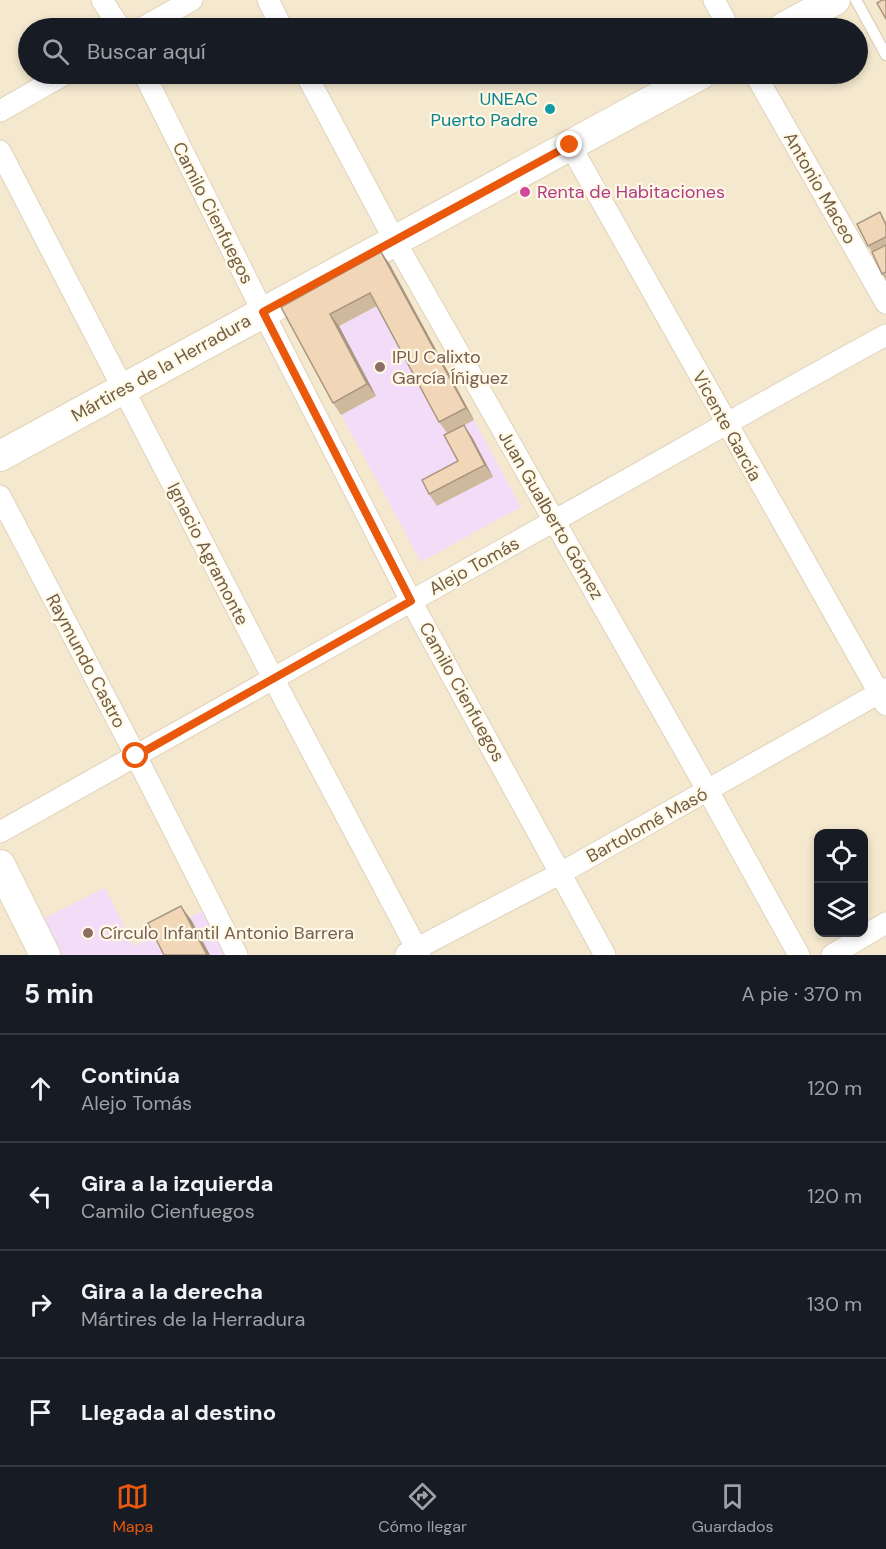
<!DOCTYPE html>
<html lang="es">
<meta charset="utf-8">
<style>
:root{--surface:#171b24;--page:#242831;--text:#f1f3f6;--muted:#9ea1a6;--line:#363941;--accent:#ea580c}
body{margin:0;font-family:"DM Sans",sans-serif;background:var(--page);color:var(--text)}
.controls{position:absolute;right:18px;bottom:18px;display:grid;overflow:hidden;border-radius:12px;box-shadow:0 3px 9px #0003}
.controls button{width:54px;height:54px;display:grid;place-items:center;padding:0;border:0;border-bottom:2px solid var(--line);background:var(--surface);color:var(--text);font:30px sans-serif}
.stop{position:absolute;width:18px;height:18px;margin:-14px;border:4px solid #ea580c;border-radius:50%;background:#fff}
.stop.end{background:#ea580c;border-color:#fff;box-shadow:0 2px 6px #0008}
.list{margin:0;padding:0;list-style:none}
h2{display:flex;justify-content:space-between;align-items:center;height:78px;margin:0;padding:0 24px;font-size:26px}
h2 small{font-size:20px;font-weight:400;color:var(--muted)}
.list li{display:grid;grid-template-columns:39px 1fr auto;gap:18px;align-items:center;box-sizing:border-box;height:108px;padding:0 24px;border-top:2px solid var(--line)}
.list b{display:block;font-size:22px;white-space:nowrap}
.list p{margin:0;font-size:20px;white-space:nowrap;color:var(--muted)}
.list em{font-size:20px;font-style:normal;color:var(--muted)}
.icon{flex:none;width:33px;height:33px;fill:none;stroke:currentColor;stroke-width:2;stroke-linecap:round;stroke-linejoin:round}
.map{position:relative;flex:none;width:886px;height:955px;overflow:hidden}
.search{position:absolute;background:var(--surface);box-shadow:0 3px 9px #0003;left:18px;right:18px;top:18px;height:66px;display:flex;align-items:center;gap:15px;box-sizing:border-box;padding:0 21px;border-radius:33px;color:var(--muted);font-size:22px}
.sheet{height:510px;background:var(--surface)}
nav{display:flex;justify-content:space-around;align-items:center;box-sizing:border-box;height:84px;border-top:2px solid var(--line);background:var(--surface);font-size:16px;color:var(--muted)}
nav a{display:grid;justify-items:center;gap:3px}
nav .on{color:var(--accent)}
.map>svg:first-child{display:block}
.residential{fill:#f4e8ce;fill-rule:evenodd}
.education{fill:#f2dcf8}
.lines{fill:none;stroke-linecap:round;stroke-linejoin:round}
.lane-casing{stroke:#e0d2bb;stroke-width:13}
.street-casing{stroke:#e0d2bb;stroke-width:23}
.secondary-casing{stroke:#e2d2b6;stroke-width:32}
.lane{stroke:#fff;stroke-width:10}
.street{stroke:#fff;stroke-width:21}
.secondary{stroke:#fff;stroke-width:30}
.wall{fill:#cfb99d}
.shaded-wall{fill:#a99680}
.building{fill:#f1d7b7;stroke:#a99680;stroke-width:1.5}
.route{stroke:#ea580c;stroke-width:8}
.culture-dot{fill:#0f9aa8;stroke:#fff9e5;stroke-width:2}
.hotel-dot{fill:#d1479c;stroke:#fff9e5;stroke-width:2}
.education-dot{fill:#8d6e63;stroke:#fff9e5;stroke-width:2}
.labels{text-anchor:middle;stroke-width:4.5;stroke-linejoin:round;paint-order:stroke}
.culture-label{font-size:18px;fill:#0d838f;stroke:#fff9e5;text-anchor:end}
.street-label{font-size:18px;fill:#725d47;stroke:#fff9e5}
.hotel-label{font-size:18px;fill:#b23c85;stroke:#fff9e5;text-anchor:start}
.education-label{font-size:18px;fill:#785e54;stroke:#fff9e5;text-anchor:start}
</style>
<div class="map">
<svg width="886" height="955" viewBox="0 0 886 955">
<rect width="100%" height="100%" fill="#fcf5df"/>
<path class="residential" d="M0 0H886V955H0ZM28 28H858V74H28ZM818 834H864V933H818Z"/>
<path class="education" d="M389 263 521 507 421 562 289 318Z
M105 888 134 946 204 910 227 955H59L41 920Z"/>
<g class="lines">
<g class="lane-casing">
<path id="lane" d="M856 0 886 55"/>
</g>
<g class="street-casing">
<path id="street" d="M102 0 120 28
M268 0 282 28
M714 0 729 28
M142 28 192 0
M144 74 263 312 411 601 605 955
M306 74 395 241 708 791 799 955
M755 74 886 303
M0 111 65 74
M570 145 886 705
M0 151 273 678 420 955
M0 496 136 756 237 955
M0 832C184 728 368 626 552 522 663 460 774 396 886 335
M406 954 561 873 886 689
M832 955 886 923"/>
</g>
<g class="secondary-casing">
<path id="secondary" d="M783 28 835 0
M0 456 701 74
M0 865 45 955"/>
</g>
<use href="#lane" class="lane"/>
<use href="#street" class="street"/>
<use href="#secondary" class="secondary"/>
</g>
<path class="wall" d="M880 212 886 222V279L882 274 872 252 868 246Z
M381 252 389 263 474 420 459 428 472 437 493 477 437 506 429 494 458 461 448 434 439 422 377 306 339 326 376 396 341 415 333 403 281 307Z"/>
<path class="shaded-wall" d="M381 252 389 263 474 420 466 408Z
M330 314 339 326 376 396 367 384Z
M464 425 472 437 493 477 485 465Z
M181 906 192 921 210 955H207Z"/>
<path class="building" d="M882 0H886V19L877 3Z
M880 212 886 225V237L868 246 857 224Z
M886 245V272L882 274 872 252Z
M381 252 466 408 439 422 370 293 330 314 367 384 333 403 281 307Z
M464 425 485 465 429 494 422 480 458 461 444 435Z
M181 906 207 955H164L148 923Z"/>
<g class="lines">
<path class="route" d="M136 756 411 601 263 312 570 145"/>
</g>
<circle class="culture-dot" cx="550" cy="109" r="6"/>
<circle class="hotel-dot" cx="525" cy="192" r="6"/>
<g class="education-dot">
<circle cx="380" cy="367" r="6"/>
<circle cx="88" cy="933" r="6"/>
</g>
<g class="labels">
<g class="culture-label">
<text x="538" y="105">UNEAC<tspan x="538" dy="21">Puerto Padre</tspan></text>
</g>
<g class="street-label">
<text transform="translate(820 188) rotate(60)" y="6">Antonio Maceo</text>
<text transform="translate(213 213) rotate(63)" y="6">Camilo Cienfuegos</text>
<text transform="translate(161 368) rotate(-29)" y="6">Mártires de la Herradura</text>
<text transform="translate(727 426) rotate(61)" y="6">Vicente García</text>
<text transform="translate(551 515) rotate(60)" y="6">Juan Gualberto Gómez</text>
<text transform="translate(208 554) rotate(63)" y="6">Ignacio Agramonte</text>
<text transform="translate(474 566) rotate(-29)" y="6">Alejo Tomás</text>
<text transform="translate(86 661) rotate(62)" y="6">Raymundo Castro</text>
<text transform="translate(462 692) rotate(61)" y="6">Camilo Cienfuegos</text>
<text transform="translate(647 825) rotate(-29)" y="6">Bartolomé Masó</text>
</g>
<g class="hotel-label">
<text x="537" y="198">Renta de Habitaciones</text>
</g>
<g class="education-label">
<text x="392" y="363">IPU Calixto<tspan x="392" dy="21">García Íñiguez</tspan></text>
<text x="100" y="939">Círculo Infantil Antonio Barrera</text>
</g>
</g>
</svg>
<div class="controls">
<button><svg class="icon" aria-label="locate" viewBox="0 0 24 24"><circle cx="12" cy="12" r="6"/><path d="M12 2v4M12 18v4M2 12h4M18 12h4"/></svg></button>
<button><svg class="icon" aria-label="layers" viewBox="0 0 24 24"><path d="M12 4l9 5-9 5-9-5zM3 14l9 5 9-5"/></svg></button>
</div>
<div class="stop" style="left:136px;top:756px"></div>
<div class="stop end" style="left:570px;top:145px"></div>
<div class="search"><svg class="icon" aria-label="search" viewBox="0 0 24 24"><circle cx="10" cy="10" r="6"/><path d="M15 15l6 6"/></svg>Buscar aquí</div>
</div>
<section class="sheet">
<h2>5 min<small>A pie · 370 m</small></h2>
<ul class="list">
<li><svg class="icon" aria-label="ahead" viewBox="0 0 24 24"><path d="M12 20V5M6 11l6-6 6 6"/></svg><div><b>Continúa</b><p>Alejo Tomás</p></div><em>120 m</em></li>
<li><svg class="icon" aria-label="left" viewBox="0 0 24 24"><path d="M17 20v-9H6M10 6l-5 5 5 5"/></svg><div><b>Gira a la izquierda</b><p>Camilo Cienfuegos</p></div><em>120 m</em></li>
<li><svg class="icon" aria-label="right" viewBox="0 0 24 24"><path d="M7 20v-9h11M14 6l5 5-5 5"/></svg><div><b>Gira a la derecha</b><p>Mártires de la Herradura</p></div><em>130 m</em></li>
<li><svg class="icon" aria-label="arrive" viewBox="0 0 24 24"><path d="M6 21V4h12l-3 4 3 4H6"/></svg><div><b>Llegada al destino</b></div></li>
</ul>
</section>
<nav>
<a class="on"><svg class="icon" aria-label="map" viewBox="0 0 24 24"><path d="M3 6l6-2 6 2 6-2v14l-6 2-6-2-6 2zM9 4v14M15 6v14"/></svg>Mapa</a>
<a><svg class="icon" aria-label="directions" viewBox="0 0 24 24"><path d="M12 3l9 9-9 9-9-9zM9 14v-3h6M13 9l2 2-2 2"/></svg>Cómo llegar</a>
<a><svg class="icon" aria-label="saved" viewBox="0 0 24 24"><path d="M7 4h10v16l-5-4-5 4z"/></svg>Guardados</a>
</nav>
